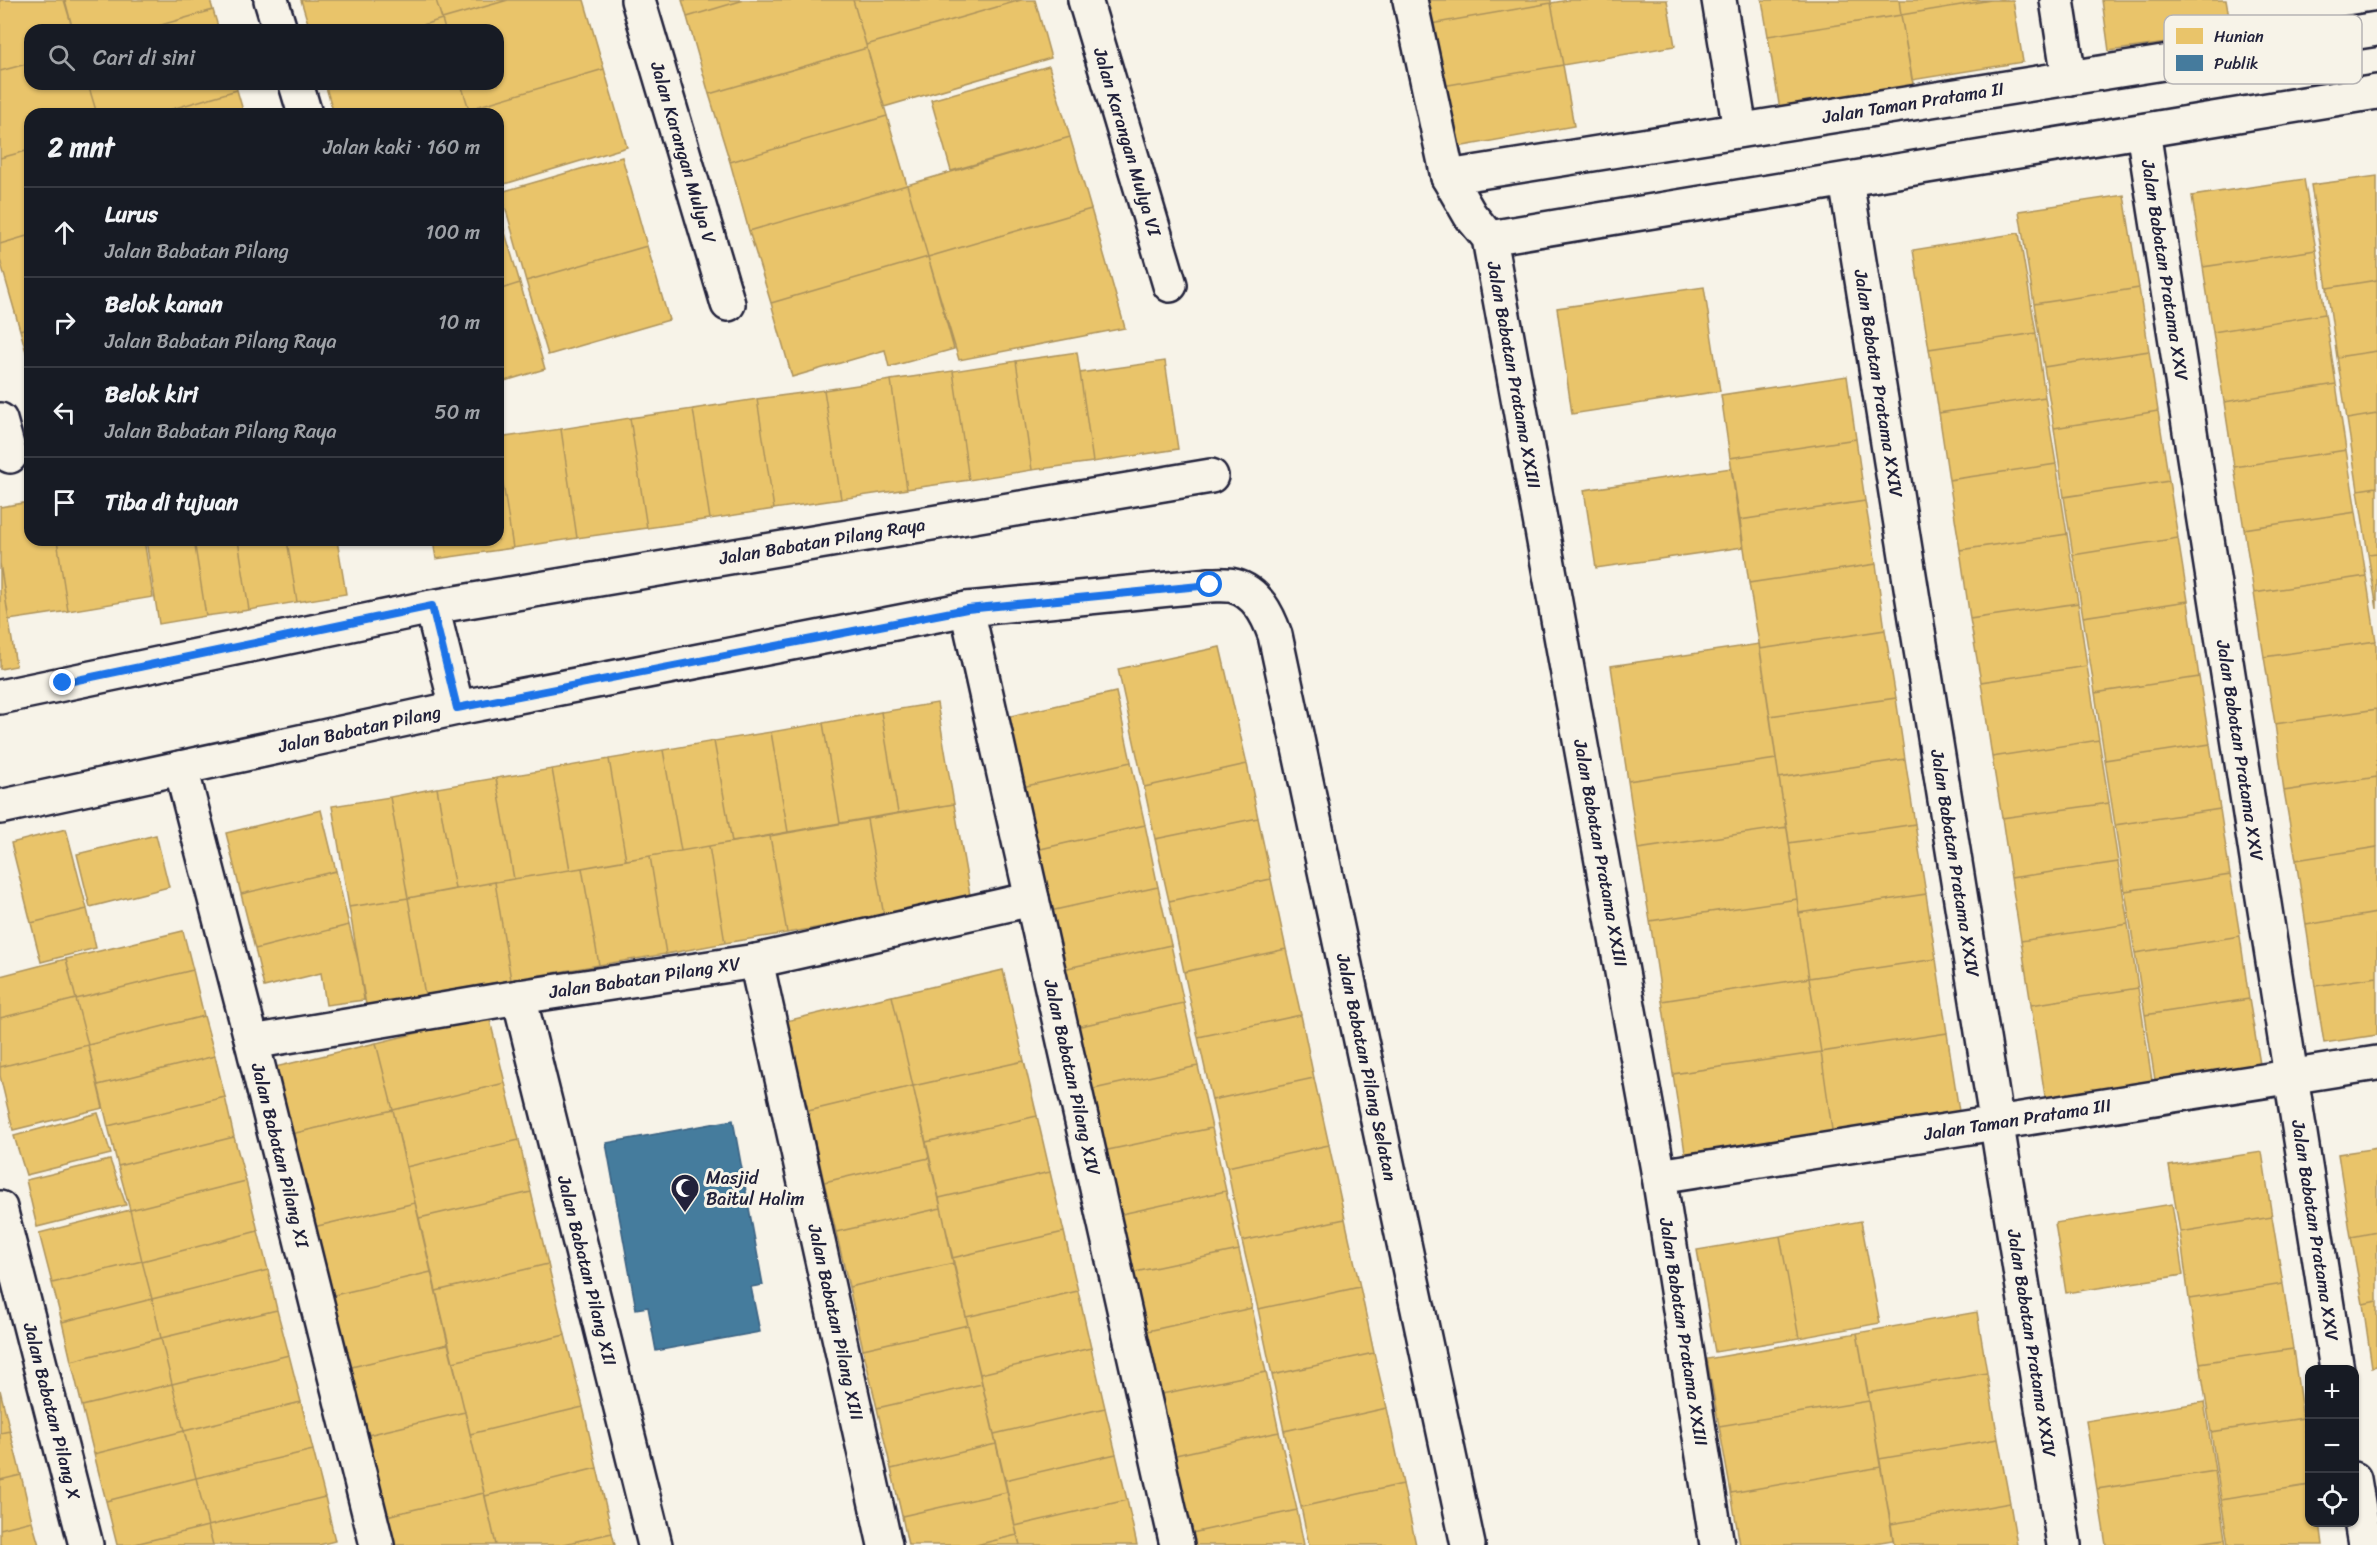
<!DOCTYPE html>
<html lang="id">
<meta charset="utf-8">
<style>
:root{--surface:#171b24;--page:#20242c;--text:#f1f3f6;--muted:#9ea1a6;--line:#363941}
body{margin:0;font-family:Sriracha,sans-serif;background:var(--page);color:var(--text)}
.controls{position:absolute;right:18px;bottom:18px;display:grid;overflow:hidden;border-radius:12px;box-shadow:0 2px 4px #0004}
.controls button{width:54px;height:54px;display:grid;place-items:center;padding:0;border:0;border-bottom:2px solid var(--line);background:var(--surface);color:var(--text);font:30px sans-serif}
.stop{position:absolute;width:18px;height:18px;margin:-14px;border:4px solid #1a73e8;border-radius:50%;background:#fff}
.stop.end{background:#1a73e8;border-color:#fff;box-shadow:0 2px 6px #0008}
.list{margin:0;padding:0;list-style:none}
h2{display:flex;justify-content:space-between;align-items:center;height:78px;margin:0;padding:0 24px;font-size:26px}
h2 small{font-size:20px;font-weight:400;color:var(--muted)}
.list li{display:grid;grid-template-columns:39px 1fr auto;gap:18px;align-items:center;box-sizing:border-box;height:90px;padding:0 24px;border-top:2px solid var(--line)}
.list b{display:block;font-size:22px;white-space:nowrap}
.list p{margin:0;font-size:20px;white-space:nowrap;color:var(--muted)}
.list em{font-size:20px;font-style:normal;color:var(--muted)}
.icon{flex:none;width:33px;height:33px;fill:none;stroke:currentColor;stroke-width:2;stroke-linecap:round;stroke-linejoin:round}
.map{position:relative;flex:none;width:2377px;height:1545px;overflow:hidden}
.search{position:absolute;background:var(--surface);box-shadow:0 2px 4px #0004;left:24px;top:24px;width:480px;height:66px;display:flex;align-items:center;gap:15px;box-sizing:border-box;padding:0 21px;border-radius:18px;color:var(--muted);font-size:22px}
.panel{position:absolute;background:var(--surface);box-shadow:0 2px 4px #0004;left:24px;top:108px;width:480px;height:438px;border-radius:18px}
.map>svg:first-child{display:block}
.homes{fill:#e9c46a;stroke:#ad935c;stroke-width:1.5}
.public{fill:#457b9d;stroke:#3a6080;stroke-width:1.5}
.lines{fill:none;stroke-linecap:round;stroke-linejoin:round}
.minor-casing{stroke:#22223b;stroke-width:38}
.minor{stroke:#f7f3e8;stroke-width:33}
.route{stroke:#1a73e8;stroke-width:8}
.labels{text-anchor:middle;stroke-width:6;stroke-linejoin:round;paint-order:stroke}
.street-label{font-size:18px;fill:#22223b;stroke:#f7f3e8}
.poi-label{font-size:18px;fill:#22223b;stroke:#f7f3e8;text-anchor:start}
.key{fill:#f7f3e8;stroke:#b7b4b4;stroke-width:1.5}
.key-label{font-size:16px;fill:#22223b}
</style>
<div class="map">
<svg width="2377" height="1545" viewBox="0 0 2377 1545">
<rect width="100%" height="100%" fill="#f7f3e8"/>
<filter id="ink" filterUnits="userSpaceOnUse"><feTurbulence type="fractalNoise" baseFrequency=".0167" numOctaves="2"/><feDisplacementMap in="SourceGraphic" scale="12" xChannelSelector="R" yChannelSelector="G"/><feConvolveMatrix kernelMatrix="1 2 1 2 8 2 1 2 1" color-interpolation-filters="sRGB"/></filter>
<g filter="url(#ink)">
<path class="homes" d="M0 0H65L73 30H30V63L0 71Z
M64 0H210L213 10 144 30H73Z
M301 0H436L442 19 407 30H310Z
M436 0H508L442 19Z
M508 0H584L604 69 469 109 461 84H498V30H445L442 19Z
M682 0H744L687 17Z
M744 0H853L867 48 709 94 687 17Z
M853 0H1021L866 45Z
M1021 0H1035L1051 58 884 107 866 45Z
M1421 0H1551V3L1425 25Z
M1568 0H1667L1675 46 1563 65 1551 3Z
M1762 0H1899L1901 15 1768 36Z
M1899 0H1991L1901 15Z
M1991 0H2013L2023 62 1912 80 1901 15Z
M2102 0H2226L2232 34 2109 51Z
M1551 3 1563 65 1437 87 1425 25Z
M213 10 219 30H144Z
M1901 15 1914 89 1780 110 1768 36Z
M442 19 445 30H407Z
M867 48 887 116 730 162 709 94Z
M30 63V84H88L97 114H30V150L0 158V71Z
M1563 65 1574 126 1447 149 1437 87Z
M1049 66 1070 137 951 171 931 100Z
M604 69 627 147 498 186V114H470L469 109Z
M88 84H235L237 90 155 114H97Z
M325 84H461L469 109 452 114H334Z
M237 90 244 114H155Z
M887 116 907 185 749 231 730 162Z
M1070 137 1091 209 928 257 907 185Z
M30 150V235L0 244V158Z
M622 157 647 246 526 281 501 192Z
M2377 176V280L2327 288 2311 185Z
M2304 179 2316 250 2203 267 2192 196Z
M907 185 928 257 771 303 749 231Z
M2124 195 2139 288 2034 304 2019 211Z
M498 209 520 283 498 290Z
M1091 209 1125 328 959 360 928 257Z
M2019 233 2036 333 1929 349 1913 250Z
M30 235V327L20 330 0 260V244Z
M647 246 669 320 548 355 526 281Z
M2316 250 2325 314 2213 332 2203 267Z
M928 257 954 349 889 367 885 350 792 377 771 303Z
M2377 280V351L2337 357 2327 288Z
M520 283 545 369 498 383V290Z
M1704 287 1720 391 1572 414 1557 308Z
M2139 288 2149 351 2044 367 2034 304Z
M2325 314 2336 384 2224 402 2213 332Z
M30 327V366L20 330Z
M2036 333 2045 397 1939 413 1929 349Z
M2149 351 2158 411 2054 428 2044 367Z
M2377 351V414L2347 419 2337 357Z
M1077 352 1093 462 1032 470 1016 361Z
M1016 361 1032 470 969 480 953 371Z
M1165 361 1178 449 1093 462 1080 373Z
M953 371 969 480 907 489 891 380Z
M1847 376 1856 439 1730 458 1721 395Z
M891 380 907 489 841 499 824 390Z
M2336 384 2346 450 2234 467 2224 402Z
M824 390 841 499 774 509 757 399Z
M2045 397 2056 464 1949 480 1939 413Z
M757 399 774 509 710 519 693 409Z
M693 409 710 519 647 528 630 418Z
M2158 411 2169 481 2064 497 2054 428Z
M2377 414V487L2358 490 2347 419Z
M630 418 647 528 577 538 561 429Z
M561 429 577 538 513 548 498 451V438Z
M1856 439 1865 501 1740 520 1730 458Z
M2346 450 2356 512 2244 529 2234 467Z
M498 451 513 548 436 559 433 540H498Z
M2056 464 2067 534 1960 550 1949 480Z
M1731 468 1743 547 1596 568 1584 490Z
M2169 481 2178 538 2073 555 2064 497Z
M2377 487V553L2368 554 2358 490Z
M1865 501 1876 564 1749 583 1740 520Z
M30 502V540H57L68 611 9 620 0 563V507Z
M2356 512 2366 576 2254 593 2244 529Z
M2067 534 2078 603 1970 619 1960 550Z
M2178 538 2188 601 2083 617 2073 555Z
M57 540H144L153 597 68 611Z
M146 540H194L206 616 159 624Z
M194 540H238L249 610 206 616Z
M238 540H287L297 602 249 610Z
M287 540H337L346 594 297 602Z
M2377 553V609L2368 554Z
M0 563 16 666 0 669Z
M1876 564 1885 630 1760 649 1749 583Z
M2366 576 2376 641 2264 657 2254 593Z
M2188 601 2199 677 2095 693 2083 617Z
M2078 603 2087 666 1981 682 1970 619Z
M1885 630 1896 698 1770 716 1760 649Z
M2376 641 2377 709 2275 724 2264 657Z
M1759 644 1776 759 1628 781 1611 666Z
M1220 647 1247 764 1144 787 1118 669Z
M2087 666 2099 740 1992 757 1981 682Z
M2199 677 2210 744 2105 760 2095 693Z
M1116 692 1131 762 1022 787 1006 717Z
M1896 698 1905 759 1779 778 1770 716Z
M937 703 954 804 898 813 881 712Z
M2377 709V777L2284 791 2275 724Z
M881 712 898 813 840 823 823 723Z
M823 723 840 823 788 832 771 732Z
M771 732 788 832 732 842 714 741Z
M2099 740 2109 803 2002 818 1992 757Z
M714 741 732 842 681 851 663 750Z
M2210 744 2220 809 2115 825 2105 760Z
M663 750 681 851 626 860 609 759Z
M609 759 626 860 570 870 552 769Z
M1776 759 1787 827 1638 849 1628 781Z
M1905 759 1915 824 1789 843 1779 778Z
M1131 762 1145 825 1036 850 1022 787Z
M1247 764 1258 818 1155 839 1144 787Z
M552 769 570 870 514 879 496 778Z
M2377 777V847L2296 860 2284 791Z
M496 778 514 879 455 889 437 788Z
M437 788 455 889 408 898 390 797Z
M390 797 408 898 349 907 332 806Z
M2109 803 2118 862 2011 878 2002 818Z
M954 804 971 901 884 916 867 819Z
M2220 809 2230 875 2125 891 2115 825Z
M321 810 336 871 241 894 226 833Z
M1258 818 1271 879 1169 901 1155 839Z
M867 819 884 916 787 933 770 836Z
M1915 824 1926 894 1799 913 1789 843Z
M1145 825 1158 887 1050 911 1036 850Z
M1787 827 1797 899 1650 921 1638 849Z
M66 829 87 909 31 923 11 843Z
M156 835 169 887 90 907 77 854Z
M770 836 787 933 725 943 709 846Z
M709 846 725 943 666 954 650 856Z
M2377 847V913L2306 925 2296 860Z
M650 856 666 954 599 965 582 868Z
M2118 862 2128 924 2021 941 2011 878Z
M582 868 599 965 511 980 495 882Z
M336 871 349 925 255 949 241 894Z
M2230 875 2240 936 2135 953 2125 891Z
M1271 879 1286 949 1184 972 1169 901Z
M495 882 511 980 425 995 408 898Z
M1158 887 1171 945 1063 969 1050 911Z
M1926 894 1936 959 1809 978 1799 913Z
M408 898 425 995 366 1005 349 907Z
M1797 899 1809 978 1662 1001 1650 921Z
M87 909 96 948 41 962 31 923Z
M2377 913V977L2315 986 2306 925Z
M2128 924 2138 988 2031 1005 2021 941Z
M349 925 359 964 364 1000 326 1005 321 973 264 987 255 949Z
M183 931 193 970 76 999 66 959Z
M2240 936 2249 999 2145 1015 2135 953Z
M1171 945 1184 1003 1076 1027 1063 969Z
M1286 949 1301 1015 1198 1037 1184 972Z
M66 959 76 999 0 1018V976Z
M1936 959 1947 1033 1821 1052 1809 978Z
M193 970 204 1016 88 1045 76 999Z
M1003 970 1024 1061 913 1086 892 996Z
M2377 977V1035L2324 1043 2315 986Z
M1809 978 1821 1052 1673 1074 1662 1001Z
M2138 988 2153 1087 2046 1103 2031 1005Z
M892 996 913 1086 808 1111 786 1021Z
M76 999 88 1045 0 1067V1018Z
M2249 999 2260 1064 2155 1080 2145 1015Z
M1184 1003 1198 1066 1089 1090 1076 1027Z
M1301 1015 1314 1078 1212 1100 1198 1037Z
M204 1016 215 1056 98 1085 88 1045Z
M489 1016 505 1083 393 1110 376 1043Z
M1947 1033 1960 1118 1833 1137 1821 1052Z
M376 1043 393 1110 287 1135 271 1068Z
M88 1045 103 1108 13 1130 0 1076V1067Z
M1821 1052 1833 1137 1686 1159 1673 1074Z
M215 1056 225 1097 108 1126 98 1085Z
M1024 1061 1037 1116 926 1142 913 1086Z
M1198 1066 1212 1128 1103 1151 1089 1090Z
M1314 1078 1329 1145 1227 1167 1212 1100Z
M505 1083 519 1140 406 1167 393 1110Z
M913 1086 929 1158 824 1182 808 1111Z
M225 1097 234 1137 118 1166 108 1126Z
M393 1110 415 1203 309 1228 287 1135Z
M98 1113 111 1154 26 1175 14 1136Z
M1037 1116 1050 1172 939 1198 926 1142Z
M1212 1128 1226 1191 1117 1215 1103 1151Z
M234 1137 246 1181 130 1210 118 1166Z
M519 1140 531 1192 419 1218 406 1167Z
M1329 1145 1345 1219 1242 1241 1227 1167Z
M2377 1148V1232L2351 1237 2338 1154Z
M2262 1152 2272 1217 2180 1232 2169 1166Z
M929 1158 941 1208 836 1232 824 1182Z
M110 1160 126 1205 37 1227 26 1180Z
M1050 1172 1064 1232 952 1258 939 1198Z
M246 1181 258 1231 142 1261 130 1210Z
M1226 1191 1239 1250 1130 1273 1117 1215Z
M531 1192 548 1264 436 1291 419 1218Z
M415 1203 431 1272 326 1297 309 1228Z
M2172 1204 2183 1275 2066 1293 2055 1223Z
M941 1208 954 1263 849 1287 836 1232Z
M130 1210 142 1261 52 1283 39 1233Z
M2272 1217 2283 1284 2189 1299 2180 1232Z
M1345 1219 1360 1287 1258 1309 1242 1241Z
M1861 1221 1880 1323 1799 1338 1780 1236Z
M258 1231 268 1270 152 1299 142 1261Z
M1064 1232 1078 1291 966 1317 952 1258Z
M2377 1232V1301L2363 1304 2351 1237Z
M1780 1236 1799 1338 1715 1352 1697 1250Z
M1239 1250 1252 1308 1143 1332 1130 1273Z
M142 1261 152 1299 62 1322 52 1283Z
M954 1263 968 1325 863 1349 849 1287Z
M548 1264 565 1335 453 1362 436 1291Z
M268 1270 277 1310 161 1338 152 1299Z
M431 1272 448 1344 343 1369 326 1297Z
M2283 1284 2293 1349 2200 1363 2189 1299Z
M1360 1287 1374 1353 1272 1375 1258 1309Z
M1078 1291 1091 1348 980 1374 966 1317Z
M152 1299 161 1338 71 1361 62 1322Z
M2377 1301V1366L2372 1367 2363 1304Z
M1252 1308 1266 1372 1157 1395 1143 1332Z
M277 1310 289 1355 172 1384 161 1338Z
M1977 1312 1987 1373 1868 1393 1857 1333Z
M968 1325 982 1384 877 1408 863 1349Z
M1857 1333 1869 1401 1719 1426 1707 1359Z
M565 1335 583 1407 470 1434 453 1362Z
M161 1338 172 1384 82 1406 71 1361Z
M448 1344 465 1412 359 1437 343 1369Z
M1091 1348 1105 1408 994 1434 980 1374Z
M2293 1349 2303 1418 2211 1432 2200 1363Z
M1374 1353 1387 1408 1284 1431 1272 1375Z
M289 1355 301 1402 184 1431 172 1384Z
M1266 1372 1279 1432 1171 1456 1157 1395Z
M1987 1373 1998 1439 1879 1459 1868 1393Z
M172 1384 184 1431 94 1454 82 1406Z
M982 1384 996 1444 891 1469 877 1408Z
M0 1390 10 1431 0 1433Z
M1869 1401 1881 1467 1731 1493 1719 1426Z
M301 1402 313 1450 196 1478 184 1431Z
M2204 1402 2215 1471 2097 1489 2086 1421Z
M583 1407 597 1468 485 1496 470 1434Z
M1105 1408 1116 1454 1005 1480 994 1434Z
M1387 1408 1403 1484 1301 1507 1284 1431Z
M465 1412 484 1493 378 1518 359 1437Z
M2303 1418 2310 1456V1485L2221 1499 2211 1432Z
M10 1431 21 1475 0 1480V1433Z
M184 1431 196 1478 106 1501 94 1454Z
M1279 1432 1297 1510 1187 1534 1171 1456Z
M1998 1439 2010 1503 1891 1524 1879 1459Z
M996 1444 1007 1492 902 1516 891 1469Z
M313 1450 325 1497 208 1526 196 1478Z
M1116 1454 1127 1500 1015 1526 1005 1480Z
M1881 1467 1893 1540 1863 1545H1740L1731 1493Z
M597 1468 612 1533 560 1545H496L485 1496Z
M2215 1471 2225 1539 2184 1545H2106L2097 1489Z
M21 1475 32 1521 0 1529V1480Z
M196 1478 208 1526 131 1545H117L106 1501Z
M1403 1484 1416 1545H1309L1301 1507Z
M2310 1485V1522H2320L2323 1545H2228L2221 1499Z
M1007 1492 1017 1535 976 1545H908L902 1516Z
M484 1493 496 1545H385L378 1518Z
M325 1497 335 1541 319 1545H213L208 1526Z
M1127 1500 1137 1545H1020L1015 1526Z
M2010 1503 2017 1545H1894L1891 1524Z
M1297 1510 1304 1545H1190L1187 1534Z
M32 1521 39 1545H0V1529Z
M208 1526 213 1545H131Z
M612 1533 615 1545H560Z
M1017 1535 1020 1545H976Z
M2225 1539 2226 1545H2184Z"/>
<path class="public" d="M733 1120 763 1285 751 1287 760 1332 656 1351 648 1307 636 1309 606 1143Z"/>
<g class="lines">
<g class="minor-casing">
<g id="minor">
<path d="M271 0 280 30"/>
<path id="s1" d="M638 0 728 304"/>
<path id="s2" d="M1085 0 1170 285"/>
<path id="s3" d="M1410 0 1448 177 1470 215 1489 238 1659 1176 1717 1545"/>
<path d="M1719 0 1740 130"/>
<path d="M2057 0 2069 78"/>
<path d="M296 84 305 114"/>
<path id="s4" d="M2143 131 2337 1370"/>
<path id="s5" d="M1448 177 2377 29"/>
<path id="s6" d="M1846 180 2064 1545"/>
<path d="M1489 238 2377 92"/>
<path d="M0 420 10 456"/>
<path d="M432 607 457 708"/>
<path id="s7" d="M967 609 1177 1545"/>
<path id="s8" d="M0 697 432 607 1211 476"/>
<path id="s9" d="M181 768 252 1042 377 1545"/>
<path id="s10" d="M0 807 457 708 967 609 1210 585C1218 585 1227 584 1234 586 1257 592 1268 615 1275 635L1468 1545"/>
<path id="s11" d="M756 961 885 1545"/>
<path id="s12" d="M519 997 655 1545"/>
<path id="s13" d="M252 1042 519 997 756 961 1032 899"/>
<path id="s14" d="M1659 1176 2377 1063"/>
<path id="s15" d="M0 1208 86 1545"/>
<path d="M2354 1479 2365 1545"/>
</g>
</g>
<use href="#minor" class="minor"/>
</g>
</g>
<g class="lines" filter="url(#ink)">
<path class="route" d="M63 683 432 606 457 708 967 609 1210 585"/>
</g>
<defs>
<g id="mosque-pin" transform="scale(1.5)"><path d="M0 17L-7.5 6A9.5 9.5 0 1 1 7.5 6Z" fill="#22223b" stroke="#f7f3e8"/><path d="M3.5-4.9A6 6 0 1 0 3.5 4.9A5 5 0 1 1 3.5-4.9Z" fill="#fff"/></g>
</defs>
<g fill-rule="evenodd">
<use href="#mosque-pin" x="685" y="1188"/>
</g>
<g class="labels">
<g class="street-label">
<text dy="6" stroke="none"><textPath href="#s5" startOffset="471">Jalan Taman Pratama II</textPath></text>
<text dy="6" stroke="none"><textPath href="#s2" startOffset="148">Jalan Karangan Mulya VI</textPath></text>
<text dy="6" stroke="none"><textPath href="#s1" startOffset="159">Jalan Karangan Mulya V</textPath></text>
<text dy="6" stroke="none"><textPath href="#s4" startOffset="141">Jalan Babatan Pratama XXV</textPath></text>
<text dy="6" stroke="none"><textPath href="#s3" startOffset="394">Jalan Babatan Pratama XXIII</textPath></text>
<text dy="6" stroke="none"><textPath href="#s6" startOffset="206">Jalan Babatan Pratama XXIV</textPath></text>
<text dy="6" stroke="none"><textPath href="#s8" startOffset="837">Jalan Babatan Pilang Raya</textPath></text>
<text dy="6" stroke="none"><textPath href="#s10" startOffset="368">Jalan Babatan Pilang</textPath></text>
<text dy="6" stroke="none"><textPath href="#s4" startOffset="627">Jalan Babatan Pratama XXV</textPath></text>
<text dy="6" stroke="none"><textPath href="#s3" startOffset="880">Jalan Babatan Pratama XXIII</textPath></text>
<text dy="6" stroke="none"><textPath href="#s6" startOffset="692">Jalan Babatan Pratama XXIV</textPath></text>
<text dy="6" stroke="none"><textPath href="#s13" startOffset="398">Jalan Babatan Pilang XV</textPath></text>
<text dy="6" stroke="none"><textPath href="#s10" startOffset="1764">Jalan Babatan Pilang Selatan</textPath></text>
<text dy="6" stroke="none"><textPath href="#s7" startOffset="480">Jalan Babatan Pilang XIV</textPath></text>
<text dy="6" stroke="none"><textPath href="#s14" startOffset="363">Jalan Taman Pratama III</textPath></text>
<text dy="6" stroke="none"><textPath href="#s9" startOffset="400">Jalan Babatan Pilang XI</textPath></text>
<text dy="6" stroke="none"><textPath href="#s4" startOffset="1113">Jalan Babatan Pratama XXV</textPath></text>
<text dy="6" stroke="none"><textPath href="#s12" startOffset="282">Jalan Babatan Pilang XII</textPath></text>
<text dy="6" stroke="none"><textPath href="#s11" startOffset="370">Jalan Babatan Pilang XIII</textPath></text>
<text dy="6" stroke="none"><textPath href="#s3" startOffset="1366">Jalan Babatan Pratama XXIII</textPath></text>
<text dy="6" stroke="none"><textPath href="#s6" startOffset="1178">Jalan Babatan Pratama XXIV</textPath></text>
<text dy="6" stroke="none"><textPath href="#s15" startOffset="210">Jalan Babatan Pilang X</textPath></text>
</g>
<g class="poi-label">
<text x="706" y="1184">Masjid<tspan x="706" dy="21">Baitul Halim</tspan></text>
</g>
</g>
<rect x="2164" y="15" width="198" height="69" rx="9" class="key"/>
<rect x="2176" y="28" width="27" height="16" fill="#e9c46a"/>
<rect x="2176" y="55" width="27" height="16" fill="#457b9d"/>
<g class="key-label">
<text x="2214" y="42">Hunian</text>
<text x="2214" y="69">Publik</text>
</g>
</svg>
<div class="controls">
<button>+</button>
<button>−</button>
<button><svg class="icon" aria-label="locate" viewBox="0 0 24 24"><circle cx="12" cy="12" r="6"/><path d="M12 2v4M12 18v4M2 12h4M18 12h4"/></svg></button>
</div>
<div class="stop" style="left:1210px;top:585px"></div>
<div class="stop end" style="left:63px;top:683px"></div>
<div class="search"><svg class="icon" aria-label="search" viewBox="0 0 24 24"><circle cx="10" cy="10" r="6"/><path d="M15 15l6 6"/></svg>Cari di sini</div>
<section class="panel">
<h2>2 mnt<small>Jalan kaki · 160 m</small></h2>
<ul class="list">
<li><svg class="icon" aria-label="ahead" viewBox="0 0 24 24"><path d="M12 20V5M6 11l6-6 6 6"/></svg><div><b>Lurus</b><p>Jalan Babatan Pilang</p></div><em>100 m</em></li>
<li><svg class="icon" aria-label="right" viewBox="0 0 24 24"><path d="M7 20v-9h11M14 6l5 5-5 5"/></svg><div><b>Belok kanan</b><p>Jalan Babatan Pilang Raya</p></div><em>10 m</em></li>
<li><svg class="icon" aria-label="left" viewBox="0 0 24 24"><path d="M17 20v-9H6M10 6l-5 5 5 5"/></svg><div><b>Belok kiri</b><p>Jalan Babatan Pilang Raya</p></div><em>50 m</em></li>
<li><svg class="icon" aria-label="arrive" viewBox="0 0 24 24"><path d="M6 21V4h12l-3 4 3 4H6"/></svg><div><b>Tiba di tujuan</b></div></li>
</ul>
</section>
</div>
